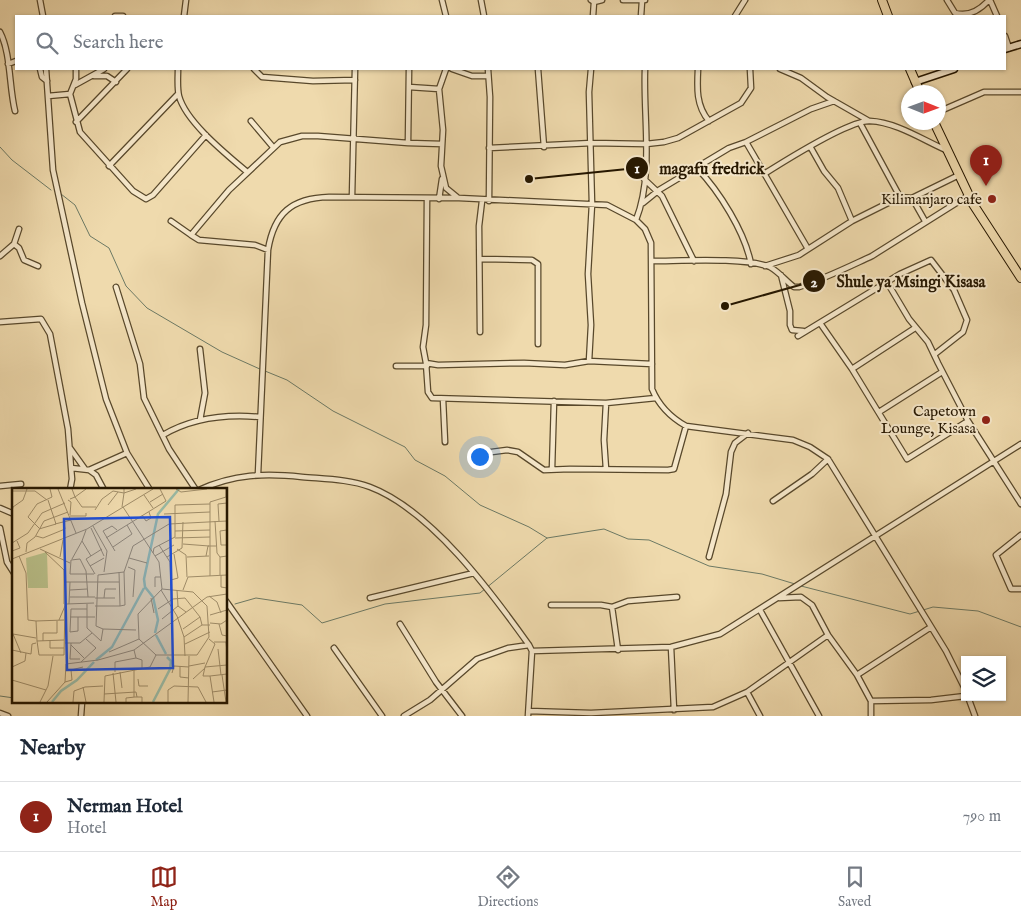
<!DOCTYPE html>
<style>
:root{--surface:#fff;--page:#f2f2f3;--text:#1f2937;--muted:#747a83;--line:#e0e1e3;--accent:#8f2418}
body{margin:0;font-family:"IM FELL English",serif;background:var(--page);color:var(--text)}
.controls{position:absolute;right:15px;bottom:15px;display:grid;overflow:hidden;border-radius:0px;box-shadow:0 1px 4px #0004}
.controls button{width:45px;height:45px;display:grid;place-items:center;padding:0;border:0;border-bottom:1px solid var(--line);background:var(--surface);color:var(--text);font:25px sans-serif}
.compass{position:absolute;left:901px;top:85px;width:45px;height:45px;border-radius:50%;background:var(--surface);box-shadow:0 1px 4px #0004;rotate:91deg}
.you{position:absolute;left:479px;top:456px;width:18px;height:18px;margin:-12px;border:4px solid #fff;border-radius:50%;background:#1a73e8;box-shadow:0 0 0 8px #1a73e833}
.badge{display:grid;place-items:center;width:32px;height:32px;border-radius:50%;background:var(--accent);color:#fff;font-size:16px;font-weight:700}
.pin{position:absolute;translate:-50% -41px;filter:drop-shadow(0 1px 2px #0008)}
.pin::after{content:'';position:absolute;top:26px;width:18px;height:15px;background:inherit;clip-path:polygon(0 0,100% 0,50% 100%)}
.list{margin:0;padding:0;list-style:none}
h2{display:flex;justify-content:space-between;align-items:center;height:65px;margin:0;padding:0 20px;font-size:21px}
h2 small{font-size:16px;font-weight:400;color:var(--muted)}
.list li{display:grid;grid-template-columns:32px 1fr auto;gap:15px;align-items:center;box-sizing:border-box;height:70px;padding:0 20px;border-top:1px solid var(--line)}
.list b{display:block;font-size:19px;white-space:nowrap}
.list p{margin:0;font-size:16px;white-space:nowrap;color:var(--muted)}
.list em{font-size:16px;font-style:normal;color:var(--muted)}
.icon{flex:none;width:28px;height:28px;fill:none;stroke:currentColor;stroke-width:2;stroke-linecap:round;stroke-linejoin:round}
.map{position:relative;flex:none;width:1021px;height:716px;overflow:hidden}
.search{position:absolute;background:var(--surface);box-shadow:0 1px 4px #0004;left:15px;right:15px;top:15px;height:55px;display:flex;align-items:center;gap:12px;box-sizing:border-box;padding:0 18px;border-radius:0px;color:var(--muted);font-size:19px}
.sheet{height:135px;background:var(--surface)}
nav{display:flex;justify-content:space-around;align-items:center;box-sizing:border-box;height:70px;border-top:1px solid var(--line);background:var(--surface);font-size:14px;color:var(--muted)}
nav a{display:grid;justify-items:center;gap:2px}
nav .on{color:var(--accent)}
.map>svg:first-child{display:block}
.lines{fill:none;stroke-linecap:round;stroke-linejoin:round}
.stream{stroke:#6c7964;stroke-width:1}
.street-casing{stroke:#58482b;stroke-width:7}
.secondary-casing{stroke:#261700;stroke-width:9}
.highway-casing{stroke:#261700;stroke-width:10}
.street{stroke:#f5e7ca;stroke-width:4.5}
.secondary{stroke:#f5e7ca;stroke-width:6}
.highway{stroke:#efdaad;stroke-width:8}
.poi-dot{fill:#8f2418;stroke:#f5e7ca;stroke-width:2}
.labels{text-anchor:middle;stroke-width:4;stroke-linejoin:round;paint-order:stroke}
.poi-label{font-size:15px;fill:#261700;stroke:#f5e7ca;text-anchor:end}
.inset-river{fill:none;stroke:#9abba6;stroke-width:2.5}
.inset-road{fill:none;stroke:#9f8c68;stroke-width:1}
.view{fill:#1d4ed8;fill-opacity:0.15;stroke:#1d4ed8;stroke-width:2.5}
.inset-edge{fill:none;stroke:#261700;stroke-width:2.5}
.leader{fill:none;stroke:#261700;stroke-width:2}
.callout-dot{fill:#261700;stroke:#f5e7ca;stroke-width:2}
.mark-label{font-size:15px;text-anchor:middle;font-weight:bold;fill:#fff}
.callout-label{font-size:16px;text-anchor:middle;font-weight:bold;fill:#261700;stroke:#f5e7ca;stroke-width:4;stroke-linejoin:round;paint-order:stroke}
</style>
<div class="map">
<svg width="1021" height="716" viewBox="0 0 1021 716">
<rect width="100%" height="100%" fill="#efdaad"/>
<filter id="stains"><feTurbulence type="fractalNoise" baseFrequency=".004" numOctaves="4"/><feColorMatrix values="0 0 0 0 .2 0 0 0 0 .09 0 0 0 0 .02 0 0 0 .5 -.17"/></filter>
<radialGradient id="worn" r=".72"><stop offset=".6" stop-color="#630" stop-opacity="0"/><stop offset="1" stop-color="#630" stop-opacity=".3"/></radialGradient>
<g class="lines">
<path class="stream" d="M0 147 12 160 51 190
M61 194 75 205 90 236 109 248 126 286 147 308 222 352 262 370
M265 371 287 380 333 411 405 447 415 460 445 476 480 505 529 527 547 538
M801 586 910 614 933 607 978 611 1021 627
M235 604 256 598 302 605 322 623 385 604 480 593 547 538 604 529 628 539 649 540 709 566 762 574 795 584
M0 696 14 698
M44 702H50"/>
<g class="street-casing">
<path id="street" d="M40 0 43 16
M442 0 446 16
M481 0 484 16
M591 0 594 2 602 0
M623 0H645
M947 0 955 13C969 17 980 10 989 0
M990 0 997 16
M115 16H123
M184 16 186 0
M593 16 594 2
M641 16 642 1
M735 16 745 0
M0 32C11 53 9 87 15 111
M1005 36 1009 48
M8 64 16 61
M40 69 42 77 47 81
M46 69 53 170 82 303 106 399 127 453 150 490
M178 69C178 77 177 88 179 96 186 122 226 154 246 171
M254 69 262 77 313 81 355 80
M409 69 408 143 442 144
M446 69 439 89 443 130 441 166 446 188 457 197
M452 69 472 76H487
M488 69 490 97 489 201
M538 69 544 147
M698 69C697 88 696 106 709 121
M780 69 801 78 827 97 869 121
M94 76H107L116 82
M75 85 104 69
M409 87 439 89
M70 94 76 79V69
M48 96 70 94 80 132 133 191 146 199 153 195 206 135
M938 112 984 92H1021
M251 121 273 147
M76 122 127 69
M860 123 900 197
M746 142 811 109 834 101
M489 148 592 143 646 144 664 142 678 138 741 103 751 88 750 69
M811 148 824 171 838 188 852 221
M109 166 178 94
M697 168C719 191 745 232 751 264
M764 174C783 162 850 120 870 121 896 122 923 140 946 150
M644 179 662 196 694 261
M352 197 355 69
M912 198 925 221
M427 199 426 325 423 347 426 363 438 365 524 363 565 365 589 361 652 364
M439 199 442 179
M643 203 659 190 729 148 746 142 808 249
M636 220C654 174 643 118 645 69
M171 221 191 235
M14 244 19 248 24 260 38 266
M268 250 255 245 199 240 191 235 229 190 280 142 302 136H318L408 143
M0 256 14 244 19 229
M481 259 532 260 538 264V344
M652 261C681 261 745 257 770 267 779 272 786 281 794 287H799C824 279 848 267 872 256L969 195
M765 266 799 255 852 221 900 197 912 198 959 175
M781 275 790 311V325L792 330 803 331
M887 282 909 319 928 342 938 363 968 421 1021 504
M116 287 140 364 144 398 169 449 196 490
M0 322 41 319 50 334 68 429 71 468 89 470 127 453
M820 323 852 369 907 459 968 421
M480 332 479 226 482 201
M798 336 900 274 931 260 954 290 967 320 963 332 935 354
M589 361 591 325 588 274 592 204 589 92 591 69
M426 363 428 392 432 398 606 403 656 398
M396 366H427
M852 369 915 328
M443 399 445 442
M879 412 942 372
M200 420 205 393 200 349
M163 435C192 418 227 414 260 417
M70 448 85 469
M484 453 507 450 518 452 544 470 570 469 668 470 674 469 686 426
M552 469 554 401
M606 469 604 440 606 403
M89 470 96 475 104 490
M258 474 268 250C274 213 292 198 329 197L459 198 607 205 636 220 645 229 651 243 652 389C659 406 670 417 686 426L793 440 810 447 828 459 946 651 965 689
M0 486 21 484
M70 490 72 479 71 468
M199 490C234 474 265 473 302 477 324 479 349 479 370 487 431 510 492 593 529 645L532 651 528 716
M773 501 812 474 828 459
M0 508 14 514
M0 528 7 562 14 573
M1021 535 996 555 1011 589H1021
M709 557 726 494 731 452 735 443 748 433
M370 598 474 573
M779 598 801 597 812 605 828 635 857 675 871 701V716
M226 601 307 716
M551 605H601L612 607 618 650
M612 607 628 601 677 597
M760 610 819 716
M400 624 436 682 462 716
M671 647 674 710
M334 648 382 716
M532 651 671 647 720 634 1021 444
M857 675 931 627
M747 692 760 716
M968 697 975 716
M871 701 931 700 965 696
M529 711 591 713 713 707 747 692 828 635
M0 713 8 716
M81 716 82 702
M404 716 430 700 477 659 508 648 529 645"/>
</g>
<g class="secondary-casing">
<path id="secondary" d="M1005 49 1021 44
M915 82 954 69"/>
</g>
<g class="highway-casing">
<path id="highway" d="M882 0 888 16
M910 69 920 92
M934 122 973 204 1021 278"/>
</g>
<use href="#street" class="street"/>
<use href="#secondary" class="secondary"/>
<use href="#highway" class="highway"/>
</g>
<g class="poi-dot">
<circle cx="992" cy="199" r="5"/>
<circle cx="986" cy="420" r="5"/>
</g>
<g class="labels">
<g class="poi-label">
<text x="982" y="204">Kilimanjaro cafe</text>
<text x="976" y="416">Capetown<tspan x="976" dy="17">Lounge, Kisasa</tspan></text>
</g>
</g>
<g transform="translate(12 488)">
<rect width="215" height="215" fill="#efdaad"/>
<path d="M35 64 36 100H16L14 70Z" fill="#b9c08a"/>
<path class="inset-river" d="M143 145 146 132 141 109 133 99 132 91 146 26 167 1M144 147 154 166M84 172 100 159 132 100M40 214 49 203 65 192 82 174M141 214 158 181 159 173 155 169"/>
<path class="inset-road" d="M46 1 64 45M60 1 63 9 74 1M164 1 169 4 195 1M0 3H23L35 12M132 7 141 20M58 11 63 9 70 19H84M56 12 59 14 58 27M138 14 151 6M96 17 106 4M110 19 112 5 124 1M111 19 147 74 150 101M83 22 90 11 101 3 112 5V1M0 24 1 19 11 12 15 1M152 26 198 24M130 27 134 33 139 30 137 24M58 28H74V25M203 33 205 65 208 69M207 33 206 16 215 15M43 36 59 32M81 38 95 63 92 84M27 40 16 29 25 16 40 9 38 1M79 40 92 68M27 41 44 36 36 12M74 42 70 53 79 68M215 42 208 43 209 57H215M163 43 198 42M24 48 31 50 53 41 52 35M94 50 154 13 148 1M163 50 198 49M0 55 16 45 30 25 53 15M171 56 197 58M147 57 158 74 159 102M101 59 120 46 115 37M28 61 58 75M165 61 174 67 175 89M0 63 8 60 5 53M103 63 91 43 100 38 105 42M14 64 15 55 23 49 32 33 56 24M33 64 52 82V116M141 65 142 60 163 49V17L198 16M7 68 14 85 16 132 24 133 25 153 52 152M143 68 162 57M194 68 196 58H204M48 69 51 52M155 69 170 60 171 34M175 69 197 68M117 70 135 75M0 71 75 41 141 1M60 71 70 53M78 78 92 70M116 79 123 82 121 109M58 86 59 72 68 71 74 83 76 109M58 86H82M83 86 74 71 90 61M208 87V69L215 68M209 87V99L215 100M198 88V14L214 9V1M159 92 166 90 162 66M54 94H107M143 99V89H149M150 101 181 104 195 118 197 149 185 167H144L127 151 126 126ZM58 102 75 101M149 102 165 128 172 149M165 102 166 118M171 102 176 89 215 87M197 108 205 114 209 125M58 109H83M83 110H103M92 110 93 101H104M139 110 142 125M54 116 82 115M57 116 58 94M83 118H108L107 84M108 118 113 117 112 84M75 121V140L89 153 91 141M146 121 161 111 173 110 188 129 190 137M198 127 215 122M58 129H83M66 129V143L58 144 59 121H75V116M150 131 166 118 174 124M47 132 53 118M24 133 52 132M198 135 209 136 215 132M207 136 210 147 215 148M171 141 188 129M124 142 91 141 84 138 86 87 112 84 121 58 157 36 215 33M1 146 24 150M1 146 9 165M197 151 203 156 193 179 215 177M25 153 27 167H52L53 116M31 153V145H45V133M38 153V160H52M202 154H214L215 165M53 155H68L80 145M59 155 58 171H68M173 156 198 144M59 157 72 170M206 161 209 187M0 162 19 166 20 156 24 155M97 164 127 151M173 168 172 149 190 137H198M124 170 130 172V181M69 174 84 160 74 151M168 178V189L177 190M177 178 193 175M0 179 13 173 14 165M193 179 191 188H198M103 184V174L124 170 122 162M108 184 110 200M101 185 104 214M160 185 162 178 177 179M210 187 214 214M126 191 127 198H136M181 191 193 180M0 192 34 202M53 194 60 192 59 182 71 179M71 199 74 214M200 204 215 202M92 206 124 204 125 209M122 209V182M28 214 36 198 41 168M35 214 53 194 54 176 86 172 122 162 195 109 215 106M61 214 62 203 73 199 91 198M92 214 93 188 138 179 144 167M114 214V210L123 209H130V214M156 214V202L162 198 186 199 194 214M176 214 177 168M202 214 198 188 215 186"/>
<path class="view" d="M158 29 161 180 55 182 52 31Z"/>
<rect width="215" height="215" class="inset-edge"/>
</g>
<path class="leader" d="M529 179L637 168M725 306L814 281"/>
<g class="callout-dot">
<circle cx="529" cy="179" r="5"/>
<circle cx="725" cy="306" r="5"/>
<circle cx="637" cy="168" r="12"/>
<circle cx="814" cy="281" r="12"/>
</g>
<g class="mark-label">
<text x="637" y="173">1</text>
<text x="814" y="287">2</text>
</g>
<g class="callout-label">
<text x="712" y="174">magafu fredrick</text>
<text x="911" y="287">Shule ya Msingi Kisasa</text>
</g>
<rect width="100%" height="100%" filter="url(#stains)"/>
<rect width="100%" height="100%" fill="url(#worn)"/>
</svg>
<div class="controls">
<button><svg class="icon" aria-label="layers" viewBox="0 0 24 24"><path d="M12 4l9 5-9 5-9-5zM3 14l9 5 9-5"/></svg></button>
</div>
<svg class="compass" viewBox="-18 -18 36 36"><path d="M0-13l5 13h-10z" fill="#e53935"/><path d="M0 13l5-13h-10z" fill="#747a83"/></svg>
<div class="you"></div>
<div class="pin badge" style="left:986px;top:186px">1</div>
<div class="search"><svg class="icon" aria-label="search" viewBox="0 0 24 24"><circle cx="10" cy="10" r="6"/><path d="M15 15l6 6"/></svg>Search here</div>
</div>
<section class="sheet">
<h2>Nearby<small></small></h2>
<ul class="list">
<li><span class="badge">1</span><div><b>Nerman Hotel</b><p>Hotel</p></div><em>790 m</em></li>
</ul>
</section>
<nav>
<a class="on"><svg class="icon" aria-label="map" viewBox="0 0 24 24"><path d="M3 6l6-2 6 2 6-2v14l-6 2-6-2-6 2zM9 4v14M15 6v14"/></svg>Map</a>
<a><svg class="icon" aria-label="directions" viewBox="0 0 24 24"><path d="M12 3l9 9-9 9-9-9zM9 14v-3h6M13 9l2 2-2 2"/></svg>Directions</a>
<a><svg class="icon" aria-label="saved" viewBox="0 0 24 24"><path d="M7 4h10v16l-5-4-5 4z"/></svg>Saved</a>
</nav>
